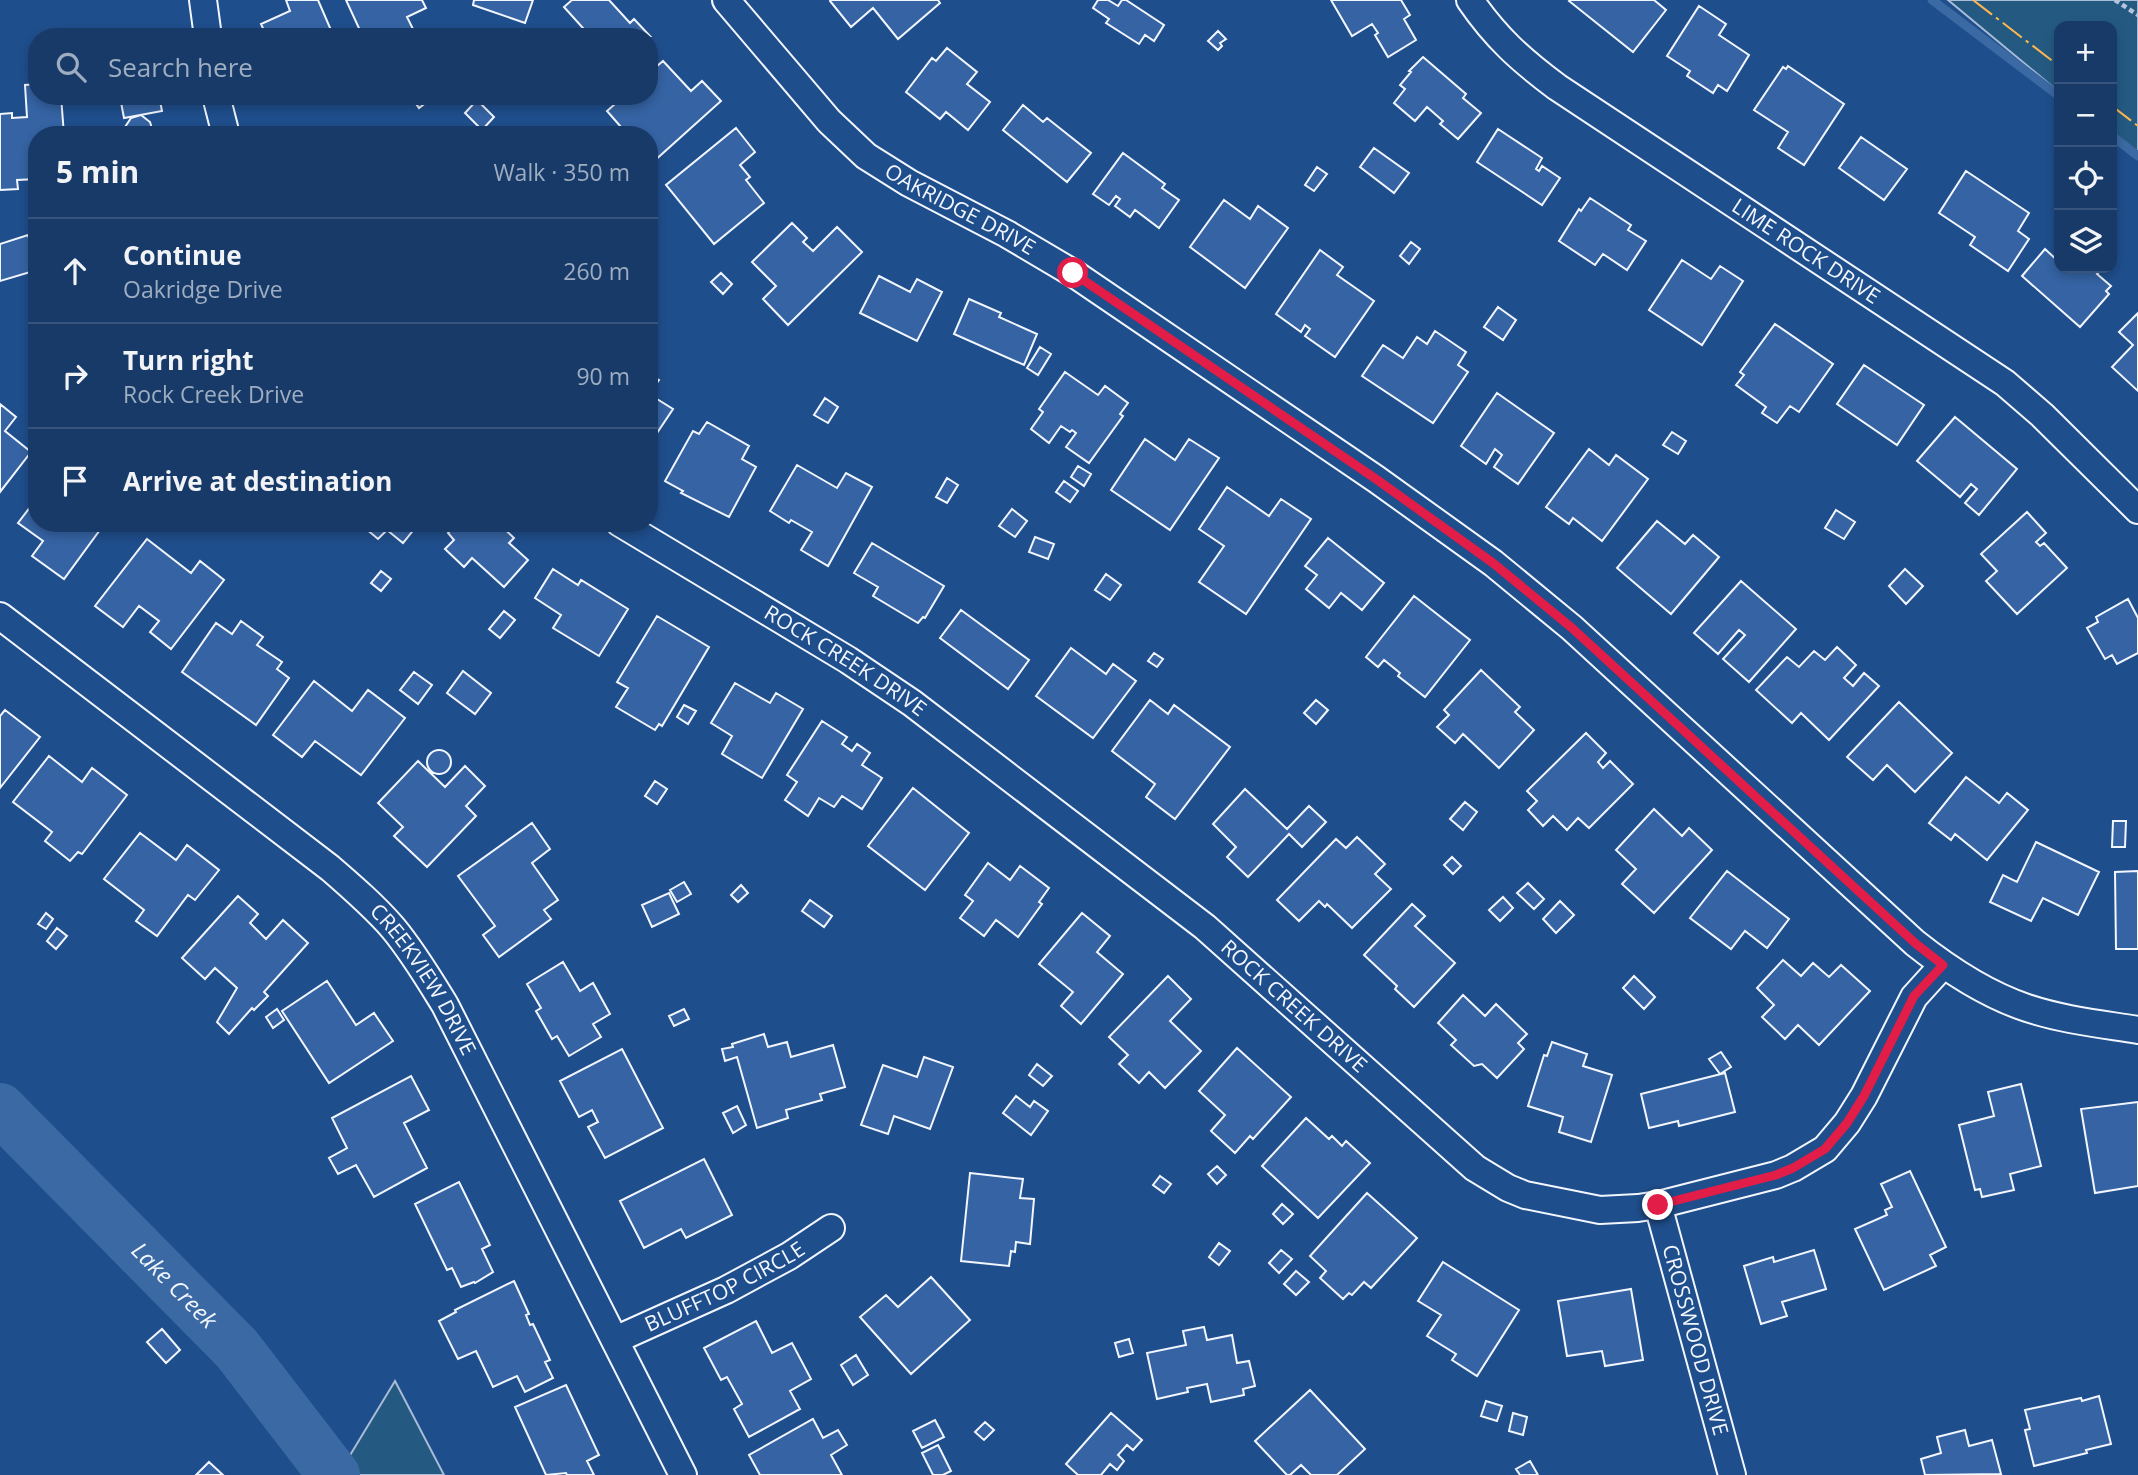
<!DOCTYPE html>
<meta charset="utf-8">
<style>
:root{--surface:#173a69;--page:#244571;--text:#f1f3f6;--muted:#9eadc0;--line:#36547d}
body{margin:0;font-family:"Open Sans",sans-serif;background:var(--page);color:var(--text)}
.controls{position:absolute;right:21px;top:21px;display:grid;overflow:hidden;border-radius:14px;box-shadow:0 4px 10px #0003}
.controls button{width:63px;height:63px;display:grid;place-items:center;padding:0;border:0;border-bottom:2px solid var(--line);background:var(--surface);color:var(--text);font:35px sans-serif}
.stop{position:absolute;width:21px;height:21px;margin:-16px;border:5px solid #e11d48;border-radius:50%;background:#fff}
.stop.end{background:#e11d48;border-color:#fff;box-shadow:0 2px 7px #0008}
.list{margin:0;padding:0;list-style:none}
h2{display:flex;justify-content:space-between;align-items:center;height:91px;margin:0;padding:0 28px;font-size:30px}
h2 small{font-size:23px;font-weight:400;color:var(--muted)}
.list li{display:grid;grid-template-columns:46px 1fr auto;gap:21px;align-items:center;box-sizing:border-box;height:105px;padding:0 28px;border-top:2px solid var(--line)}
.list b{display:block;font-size:26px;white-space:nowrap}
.list p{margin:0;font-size:23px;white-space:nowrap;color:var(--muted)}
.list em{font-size:23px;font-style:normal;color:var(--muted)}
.icon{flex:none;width:38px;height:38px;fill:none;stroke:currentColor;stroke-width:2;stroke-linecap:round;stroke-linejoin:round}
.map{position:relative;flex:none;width:2138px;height:1475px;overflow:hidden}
.search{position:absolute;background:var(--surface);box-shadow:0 4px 10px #0003;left:28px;top:28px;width:630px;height:77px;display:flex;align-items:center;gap:18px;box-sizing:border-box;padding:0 24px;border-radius:28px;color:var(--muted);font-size:26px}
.panel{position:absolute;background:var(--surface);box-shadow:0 4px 10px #0003;left:28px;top:126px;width:630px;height:406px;border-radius:28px}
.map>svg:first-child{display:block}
.green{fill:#245a82;stroke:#a8bbd7;stroke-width:2}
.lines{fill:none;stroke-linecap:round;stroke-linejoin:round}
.stream{stroke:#3b69a3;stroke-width:9}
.river{stroke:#3b69a3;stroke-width:52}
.building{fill:#3563a3;stroke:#f2f6ff;stroke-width:2}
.minor-casing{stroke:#f2f6ff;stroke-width:30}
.path{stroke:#b3c4dc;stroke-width:4.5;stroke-dasharray:5 3.5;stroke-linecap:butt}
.minor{stroke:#1f4e8c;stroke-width:26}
.power{stroke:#ffb74d;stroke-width:2;stroke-dasharray:24 5 3.5 5;stroke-linecap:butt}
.route{stroke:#e11d48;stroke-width:9}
.labels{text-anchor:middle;stroke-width:5;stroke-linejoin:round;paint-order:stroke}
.street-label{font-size:21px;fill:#f2f6ff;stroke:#1f4e8c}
.water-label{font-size:23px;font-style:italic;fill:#f2f6ff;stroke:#1f4e8c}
</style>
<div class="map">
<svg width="2138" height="1475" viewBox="0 0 2138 1475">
<rect width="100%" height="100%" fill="#1f4e8c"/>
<path class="green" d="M1948 0H2138V158L2112 136V26H2059V92Z
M395 1381 444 1475H338Z"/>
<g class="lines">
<path class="stream" d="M1932 0 2059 96
M2112 136 2138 156"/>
<path class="river" id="s1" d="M0 1109 237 1349 334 1475"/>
</g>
<path class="building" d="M286 0H318L334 37H267L261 24 290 11Z
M346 0H422L426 8 407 17 413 29 396 37H379L376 32 363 37Z
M474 0H533L525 23 473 5Z
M572 0H609L630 23 634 19 650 36 591 37 564 7Z
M831 0H938L940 3 898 39 873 8 851 27 830 1Z
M1098 0H1108L1118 6 1122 0H1126L1164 25 1154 41 1145 35 1139 44 1106 23 1109 19 1093 8Z
M1331 0H1401L1410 15 1404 19 1416 40 1388 57 1375 35 1378 33 1372 24 1352 36Z
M1570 0H1654L1666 10 1633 52 1569 1Z
M1699 6 1726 24 1719 35 1749 55 1727 91 1718 85 1713 93 1687 76 1690 71 1667 56Z
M1218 31 1226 39 1220 43 1222 46 1218 50 1208 41Z
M947 48 977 72 967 84 990 102 968 130 946 112 940 119 906 92 932 58 936 61Z
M1423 57 1466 94 1463 98 1481 113 1458 139 1440 124 1443 121 1427 107 1415 121 1394 103 1405 89 1400 85 1411 72 1409 71Z
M663 61 691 91 702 81 721 101 653 162 649 158V135H628L607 111 624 96H649V73Z
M1788 66 1844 104 1804 165 1778 148 1788 132 1754 110 1783 67 1786 69Z
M37 84V96H61L64 135H37V179L17 180 18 189 0 190V114L12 113V118L27 117 25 85Z
M90 96H159L162 111 124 118 120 97 91 103Z
M415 96H430L431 99 419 108 412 98Z
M477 100 494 117 482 130 465 113Z
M1023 105 1043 122 1047 118 1091 153 1067 182 1003 130Z
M141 115 150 122 153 132 151 135H126L125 127 131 118Z
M736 128 755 152 740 165 750 177 746 180 764 203 714 244 666 185Z
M1498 129 1542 158 1536 169 1539 171 1542 166 1560 178 1542 205 1477 162Z
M1861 137 1907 169 1884 200 1839 168Z
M1374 148 1409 173 1394 193 1360 167Z
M1123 153 1165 184 1162 188 1179 200 1159 228 1135 210 1130 217 1115 206 1120 199 1116 196 1109 205 1093 194Z
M1317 167 1327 174 1314 191 1305 185Z
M1966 171 2029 213 2018 231 2029 239 2008 271 1970 245 1975 237 1939 213Z
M1590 198 1631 225 1628 230 1646 241 1627 270 1603 254 1595 265 1559 241 1579 209 1581 211Z
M1224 200 1250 219 1258 206 1288 228 1245 288 1190 247Z
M792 223 807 238 803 242 813 251 837 227 862 252 788 325 763 299 776 286 752 262Z
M28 235 37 264V270L0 281V244Z
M1411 242 1420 249 1409 264 1400 256Z
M2045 249 2059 262V268H2098L2101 270 2097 274 2111 286 2106 291 2109 294 2080 327 2022 276Z
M1320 250 1343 267 1337 275 1374 301 1335 357 1305 336 1310 329 1305 325 1301 332 1276 314Z
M1682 260 1711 279 1720 266 1743 281 1702 345 1649 310Z
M721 273 732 284 723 294 711 282Z
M879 276 910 292 917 279 942 292 917 341 860 313Z
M969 299 1001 313 999 317 1037 334 1024 365 954 334Z
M1498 307 1516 320 1503 340 1484 327Z
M2138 313V391L2112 367 2133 345 2119 332Z
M1775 324 1833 364 1799 412 1790 406 1777 423 1762 413 1766 407 1736 385 1744 375 1740 372Z
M1435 331 1466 352 1458 365 1468 372 1433 423 1362 376 1383 345 1403 358 1417 337 1427 344Z
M1040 347 1051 354 1038 375 1027 368Z
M1864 365 1924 405 1897 445 1837 404Z
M1065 372 1098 395 1105 386 1128 403 1120 414 1123 416 1089 463 1066 447 1076 433 1072 430 1070 432 1061 426 1049 443 1031 429 1043 412 1039 409Z
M649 374 659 380 649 394 673 409 653 439 649 436Z
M1497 393 1554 433 1518 484 1494 467 1502 455 1495 449 1486 464 1461 446Z
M825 398 838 407 828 423 814 415Z
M0 404 16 417 5 431 31 452 0 492Z
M1955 417 2017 469 1979 515 1965 503 1977 489 1971 484 1960 497 1917 461Z
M707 422 749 446 742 459 756 467 729 517 681 493 683 491 665 481 693 431 699 434Z
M1672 432 1686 441 1678 454 1663 445Z
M1145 439 1175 460 1189 439 1219 458 1170 530 1111 490Z
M1589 449 1609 465 1616 455 1648 479 1602 541 1573 518 1569 524 1546 507Z
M797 465 837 488 846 473 872 487 828 566 801 550 812 532 791 520 789 523 770 511Z
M1078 466 1091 474 1084 486 1071 477Z
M947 478 958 485 947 503 936 497Z
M1064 481 1078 491 1070 502 1056 492Z
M1227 487 1269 516 1281 499 1311 519 1246 614 1199 582 1224 546 1199 529Z
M37 498V523H105L64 579 32 556 43 541 18 523Z
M1012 509 1027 521 1015 537 999 526Z
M1836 510 1855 522 1844 539 1825 528Z
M2027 512 2046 533 2036 542 2040 546 2044 543 2067 568 2017 614 1986 581 1997 571 1981 554Z
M1657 521 1685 544 1693 535 1719 557 1671 614 1617 568Z
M359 523H419L403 543 387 530 378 539Z
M457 523H498L514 538 509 543 528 560 504 587 472 558 464 567 445 549 454 540 448 533Z
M1035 537 1054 544 1048 559 1029 552Z
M1328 538 1384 583 1362 610 1341 593 1329 608 1306 589 1317 575 1305 566Z
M147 539 191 573 200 561 224 580 171 649 150 632 159 621 139 606 123 627 95 606Z
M872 543 944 586 925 618 923 617 918 623 873 596 878 587 854 573Z
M553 569 578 585 581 580 628 609 599 656 553 628 561 615 535 598Z
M1905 569 1923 586 1906 604 1889 586Z
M381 571 391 579 381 591 371 583Z
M1106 574 1121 585 1110 600 1095 590Z
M1741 581 1796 629 1749 682 1723 659 1745 635 1739 630 1718 654 1694 633Z
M1414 596 1470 640 1425 697 1398 676 1400 673 1384 660 1378 667 1366 657Z
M2128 599 2138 618V653L2117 664 2112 655 2105 659 2087 628 2098 622 2096 617Z
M961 610 1029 660 1008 689 940 638Z
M504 611 515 620 500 638 489 629Z
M657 616 709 647 662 726 659 724 655 730 616 707 628 688 617 682Z
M241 621 263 637 257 645 282 662 277 669 289 678 256 725 182 672 216 623 232 634Z
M1837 647 1856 665 1844 678 1853 686 1864 673 1879 686 1829 740 1801 713 1792 723 1756 690 1787 657 1799 667 1814 651 1825 660Z
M1071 648 1106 674 1113 664 1136 681 1093 738 1036 696Z
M1154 653 1163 659 1157 667 1148 661Z
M1481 670 1520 707 1515 712 1534 730 1499 768 1463 734 1455 743 1437 727 1449 715 1444 710Z
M463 671 491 693 475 714 447 693Z
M414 672 432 685 418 704 400 690Z
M314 681 352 711 368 690 405 718 361 775 315 741 302 757 273 735Z
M735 683 770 703 776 693 803 709 762 778 722 754 732 736 711 723Z
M1150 700 1168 714 1174 705 1230 747 1175 819 1146 797 1155 784 1112 751Z
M1316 700 1328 710 1316 724 1304 713Z
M1899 702 1952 753 1915 792 1887 765 1873 780 1847 757Z
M684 705 696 711 688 724 677 717Z
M5 710 40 737 0 788V716Z
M822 721 847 737 842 744 852 751 857 744 870 753 862 765 882 778 862 809 842 796 834 807 819 798 808 816 785 800 797 782 787 775Z
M1586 733 1606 753 1598 762 1603 768 1610 761 1633 784 1589 828 1578 818 1567 830 1553 816 1543 826 1528 810 1537 801 1527 791Z
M427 762a12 12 0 1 1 24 0a12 12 0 1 1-24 0Z
M49 756 82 782 92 768 127 795 82 854 78 852 70 861 45 841 52 832 13 802Z
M418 761 445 787 465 766 485 786 466 806 476 816 427 867 394 836 403 827 378 803Z
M1966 777 1999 803 2007 793 2028 810 1987 860 1955 834 1951 840 1929 823Z
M655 781 667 789 657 804 645 796Z
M913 788 969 833 925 890 868 846Z
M1245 789 1287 829 1309 806 1326 822 1302 847 1289 834 1248 877 1227 857 1236 847 1213 824Z
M1465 802 1477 812 1463 830 1450 819Z
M1654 809 1682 836 1689 828 1712 850 1654 913 1622 884 1636 869 1616 850Z
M2113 821H2126L2125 847H2112Z
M532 823 550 849 532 863 558 900 544 910 551 919 499 957 483 935 495 926 458 876Z
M140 833 176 860 187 845 219 870 195 900 188 895 157 936 136 921 144 910 104 879Z
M1357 837 1385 864 1375 874 1391 889 1352 928 1327 904 1325 907 1319 901 1299 921 1277 900 1336 839 1346 848Z
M2036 842 2099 872 2078 915 2043 898 2031 921 1990 902 2003 875 2017 882Z
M1452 857 1461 866 1453 874 1444 865Z
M988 863 1010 880 1020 866 1049 888 1039 902 1042 904 1018 937 996 920 984 936 960 918 973 901 965 895Z
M1727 871 1789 919 1767 948 1745 931 1731 949 1690 918Z
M2138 871V949H2116L2115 872Z
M684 882 691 894 677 902 670 890Z
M1528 883 1544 899 1534 909 1517 893Z
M741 885 748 893 738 902 731 895Z
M669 893 679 914 652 927 642 905Z
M238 896 258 914 250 923 266 939 283 920 308 943 264 992 268 996 254 1010 252 1008 229 1034 217 1022 237 988 215 968 205 979 182 958Z
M1503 897 1513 908 1500 921 1489 910Z
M810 900 832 916 824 927 802 911Z
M1560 901 1574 915 1556 933 1543 919Z
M1412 904 1425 916 1415 926 1455 963 1414 1007 1395 989 1397 986 1364 955Z
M46 913 53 919 46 929 38 924Z
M1082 913 1110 936 1097 952 1123 974 1081 1024 1061 1006 1073 992 1039 964Z
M57 928 67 936 56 949 47 941Z
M1783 960 1801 976 1813 963 1829 977 1841 965 1870 991 1819 1045 1798 1025 1785 1039 1762 1017 1774 1005 1757 988Z
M563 962 580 991 593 983 610 1014 593 1024 601 1037 569 1056 557 1036 552 1039 536 1011 541 1008 527 984Z
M1168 976 1191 999 1170 1021 1201 1051 1165 1088 1149 1072 1139 1083 1119 1064 1128 1055 1109 1037Z
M1634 976 1655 997 1644 1009 1623 988Z
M327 981 356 1025 374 1013 393 1041 329 1083 282 1011Z
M1463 995 1485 1016 1496 1004 1527 1034 1518 1043 1524 1049 1497 1078 1482 1064 1474 1066 1451 1045 1456 1040 1438 1023Z
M277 1009 284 1020 273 1028 266 1017Z
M684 1009 689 1019 674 1026 669 1016Z
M764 1034 768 1047 787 1042 791 1057 833 1045 845 1087 820 1094 822 1100 786 1110 788 1118 757 1128 737 1057 725 1061 722 1049 733 1047 732 1044Z
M1552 1042 1587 1054 1583 1066 1612 1075 1591 1142 1559 1132 1563 1117 1528 1106 1544 1055 1547 1056Z
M1237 1048 1291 1097 1253 1139 1250 1136 1235 1153 1211 1131 1225 1115 1199 1091Z
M622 1049 663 1128 605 1158 588 1127 598 1122 592 1110 579 1117 560 1081Z
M1721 1052 1731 1067 1720 1074 1709 1059Z
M924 1057 953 1067 930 1129 894 1116 888 1134 861 1125 883 1065 917 1077Z
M1037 1064 1052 1076 1043 1086 1029 1075Z
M1725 1073 1735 1112 1679 1126 1678 1121 1649 1128 1641 1094Z
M411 1076 429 1110 404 1123 427 1168 374 1197 356 1165 338 1174 329 1158 347 1148 332 1118Z
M2021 1084 2041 1166 2010 1174 2014 1190 1982 1197 1980 1189 1975 1190 1959 1125 1994 1116 1988 1092Z
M1016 1096 1030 1107 1034 1101 1048 1111 1031 1135 1003 1113Z
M2138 1102V1186L2095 1193 2081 1109Z
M737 1106 746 1125 733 1133 723 1113Z
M1306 1118 1329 1139 1332 1136 1342 1146 1346 1141 1370 1163 1318 1218 1262 1166Z
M704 1159 732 1215 686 1238 681 1229 644 1248 620 1201Z
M1217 1166 1226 1175 1217 1184 1208 1174Z
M1910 1171 1946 1247 1930 1255 1936 1266 1884 1290 1855 1229 1887 1215 1885 1210 1892 1207 1881 1184Z
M970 1173 1023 1179 1020 1198 1034 1199 1030 1244 1016 1242 1015 1252 1011 1251 1009 1266 961 1261Z
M1160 1176 1171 1184 1164 1193 1153 1185Z
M459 1182 490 1245 482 1249 493 1272 475 1283 474 1282 461 1287 452 1268 447 1270 415 1204Z
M1367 1193 1417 1238 1371 1288 1364 1282 1352 1295 1349 1293 1343 1299 1320 1278 1326 1271 1310 1256Z
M1282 1204 1293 1214 1283 1224 1273 1214Z
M1219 1243 1230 1251 1219 1265 1209 1257Z
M1281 1250 1292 1259 1279 1273 1269 1263Z
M1814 1250 1826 1289 1782 1302 1787 1316 1761 1324 1744 1266 1773 1257 1774 1262Z
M1443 1262 1519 1310 1477 1376 1452 1360 1456 1354 1427 1336 1441 1315 1418 1301Z
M1296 1271 1309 1282 1296 1295 1284 1284Z
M931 1277 970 1320 911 1374 860 1317 886 1295 898 1307Z
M514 1281 529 1314 526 1315 530 1325 533 1324 550 1360 545 1362 553 1378 525 1392 517 1376 493 1387 476 1351 458 1359 439 1321 456 1312 455 1310Z
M1631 1289 1643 1360 1605 1366 1602 1351 1567 1356 1558 1301Z
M756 1321 772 1353 792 1343 811 1379 790 1391 800 1409 749 1437 734 1409 742 1404 727 1377 721 1380 704 1348Z
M1204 1327 1207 1340 1232 1335 1237 1363 1249 1361 1255 1386 1243 1389 1244 1395 1211 1402 1207 1384 1187 1388 1188 1392 1157 1399 1147 1353 1186 1345 1183 1331Z
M162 1329 180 1350 166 1363 147 1342Z
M1129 1339 1133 1353 1119 1357 1115 1343Z
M856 1355 868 1375 853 1385 841 1365Z
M566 1385 599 1455 587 1461 594 1475H567L566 1473 546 1475 515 1407Z
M1310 1390 1365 1449 1337 1475H1311L1301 1465 1290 1475H1287L1255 1441Z
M2099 1396 2111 1444 2086 1450 2087 1453 2034 1466 2025 1430 2030 1429 2025 1410 2081 1398 2082 1401Z
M1486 1401 1502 1406 1497 1421 1481 1416Z
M1111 1413 1142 1440 1133 1450 1127 1445 1118 1455 1124 1461 1117 1470 1110 1464 1101 1475H1078L1066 1464Z
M1513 1413 1527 1417 1523 1435 1509 1431Z
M813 1419 823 1438 838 1430 847 1445 831 1455 842 1475H760L749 1455Z
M935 1420 944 1437 922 1448 913 1431Z
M985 1422 994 1430 984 1440 975 1432Z
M1965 1430 1969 1446 1992 1440 2001 1474 1925 1475 1921 1459 1941 1453 1937 1437Z
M938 1445 951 1471 943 1475H933L922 1453Z
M1530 1461 1538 1475H1520L1516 1469Z
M209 1462 223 1475H196Z"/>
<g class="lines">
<g class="minor-casing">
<g id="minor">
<path d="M203 0 208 37"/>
<path id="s2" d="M726 0 829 121 866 156 909 183 1007 234 1073 273 1376 479 1493 563 1572 628 1915 943C1949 970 1985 994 2027 1008 2063 1020 2101 1024 2138 1030"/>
<path id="s3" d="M1470 0C1496 38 1521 60 1557 87L2005 383 2042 415 2138 510"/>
<path d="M216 96 226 135"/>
<path id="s4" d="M620 523 848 660 912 703 1205 927 1475 1168 1508 1188 1525 1195 1600 1210 1638 1208 1658 1205 1776 1175 1793 1168 1825 1149 1847 1123 1864 1096 1914 997 1943 965"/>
<path id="s5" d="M0 616 330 868C352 887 374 906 393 928 413 952 429 979 445 1005L683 1475"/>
<path id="s6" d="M1658 1205 1732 1475"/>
<path id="s7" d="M615 1340 726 1290 789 1256 831 1228"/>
</g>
</g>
<path class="path" d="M2115 0 2138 15"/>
<use href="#minor" class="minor"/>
<path class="power" d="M1973 0 2059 66
M2112 106 2138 126"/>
</g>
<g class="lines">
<path class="route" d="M1073 273 1376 479 1493 563 1572 628 1915 943 1943 965 1914 996 1864 1096 1847 1123 1825 1149 1793 1168 1776 1175 1658 1205"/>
</g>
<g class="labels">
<g class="street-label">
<text dy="7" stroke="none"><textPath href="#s2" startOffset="318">OAKRIDGE DRIVE</textPath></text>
<text dy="7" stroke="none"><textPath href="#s3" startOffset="422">LIME ROCK DRIVE</textPath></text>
<text dy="7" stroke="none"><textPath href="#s4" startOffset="264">ROCK CREEK DRIVE</textPath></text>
<text dy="7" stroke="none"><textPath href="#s5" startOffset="562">CREEKVIEW DRIVE</textPath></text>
<text dy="7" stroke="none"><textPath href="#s4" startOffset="831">ROCK CREEK DRIVE</textPath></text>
<text dy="7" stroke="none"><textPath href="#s7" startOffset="122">BLUFFTOP CIRCLE</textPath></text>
<text dy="7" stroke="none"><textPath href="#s6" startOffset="140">CROSSWOOD DRIVE</textPath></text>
</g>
<g class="water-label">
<text dy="8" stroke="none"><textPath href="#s1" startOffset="248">Lake Creek</textPath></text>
</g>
</g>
</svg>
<div class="controls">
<button>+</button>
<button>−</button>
<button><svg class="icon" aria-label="locate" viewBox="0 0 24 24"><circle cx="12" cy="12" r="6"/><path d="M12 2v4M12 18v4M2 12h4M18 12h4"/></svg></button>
<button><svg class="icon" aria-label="layers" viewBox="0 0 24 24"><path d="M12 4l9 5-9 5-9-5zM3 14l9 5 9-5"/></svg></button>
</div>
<div class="stop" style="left:1073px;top:273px"></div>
<div class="stop end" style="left:1658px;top:1205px"></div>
<div class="search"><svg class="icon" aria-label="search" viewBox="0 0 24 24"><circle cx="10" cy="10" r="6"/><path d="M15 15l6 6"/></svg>Search here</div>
<section class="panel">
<h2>5 min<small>Walk · 350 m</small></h2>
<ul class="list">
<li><svg class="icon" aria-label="ahead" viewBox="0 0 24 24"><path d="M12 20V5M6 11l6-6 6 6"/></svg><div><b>Continue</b><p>Oakridge Drive</p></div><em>260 m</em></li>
<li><svg class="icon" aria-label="right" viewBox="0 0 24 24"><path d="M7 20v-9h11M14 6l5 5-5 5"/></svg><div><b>Turn right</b><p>Rock Creek Drive</p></div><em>90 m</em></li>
<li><svg class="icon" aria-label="arrive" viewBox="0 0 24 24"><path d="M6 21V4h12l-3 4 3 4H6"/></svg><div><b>Arrive at destination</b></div></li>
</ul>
</section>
</div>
